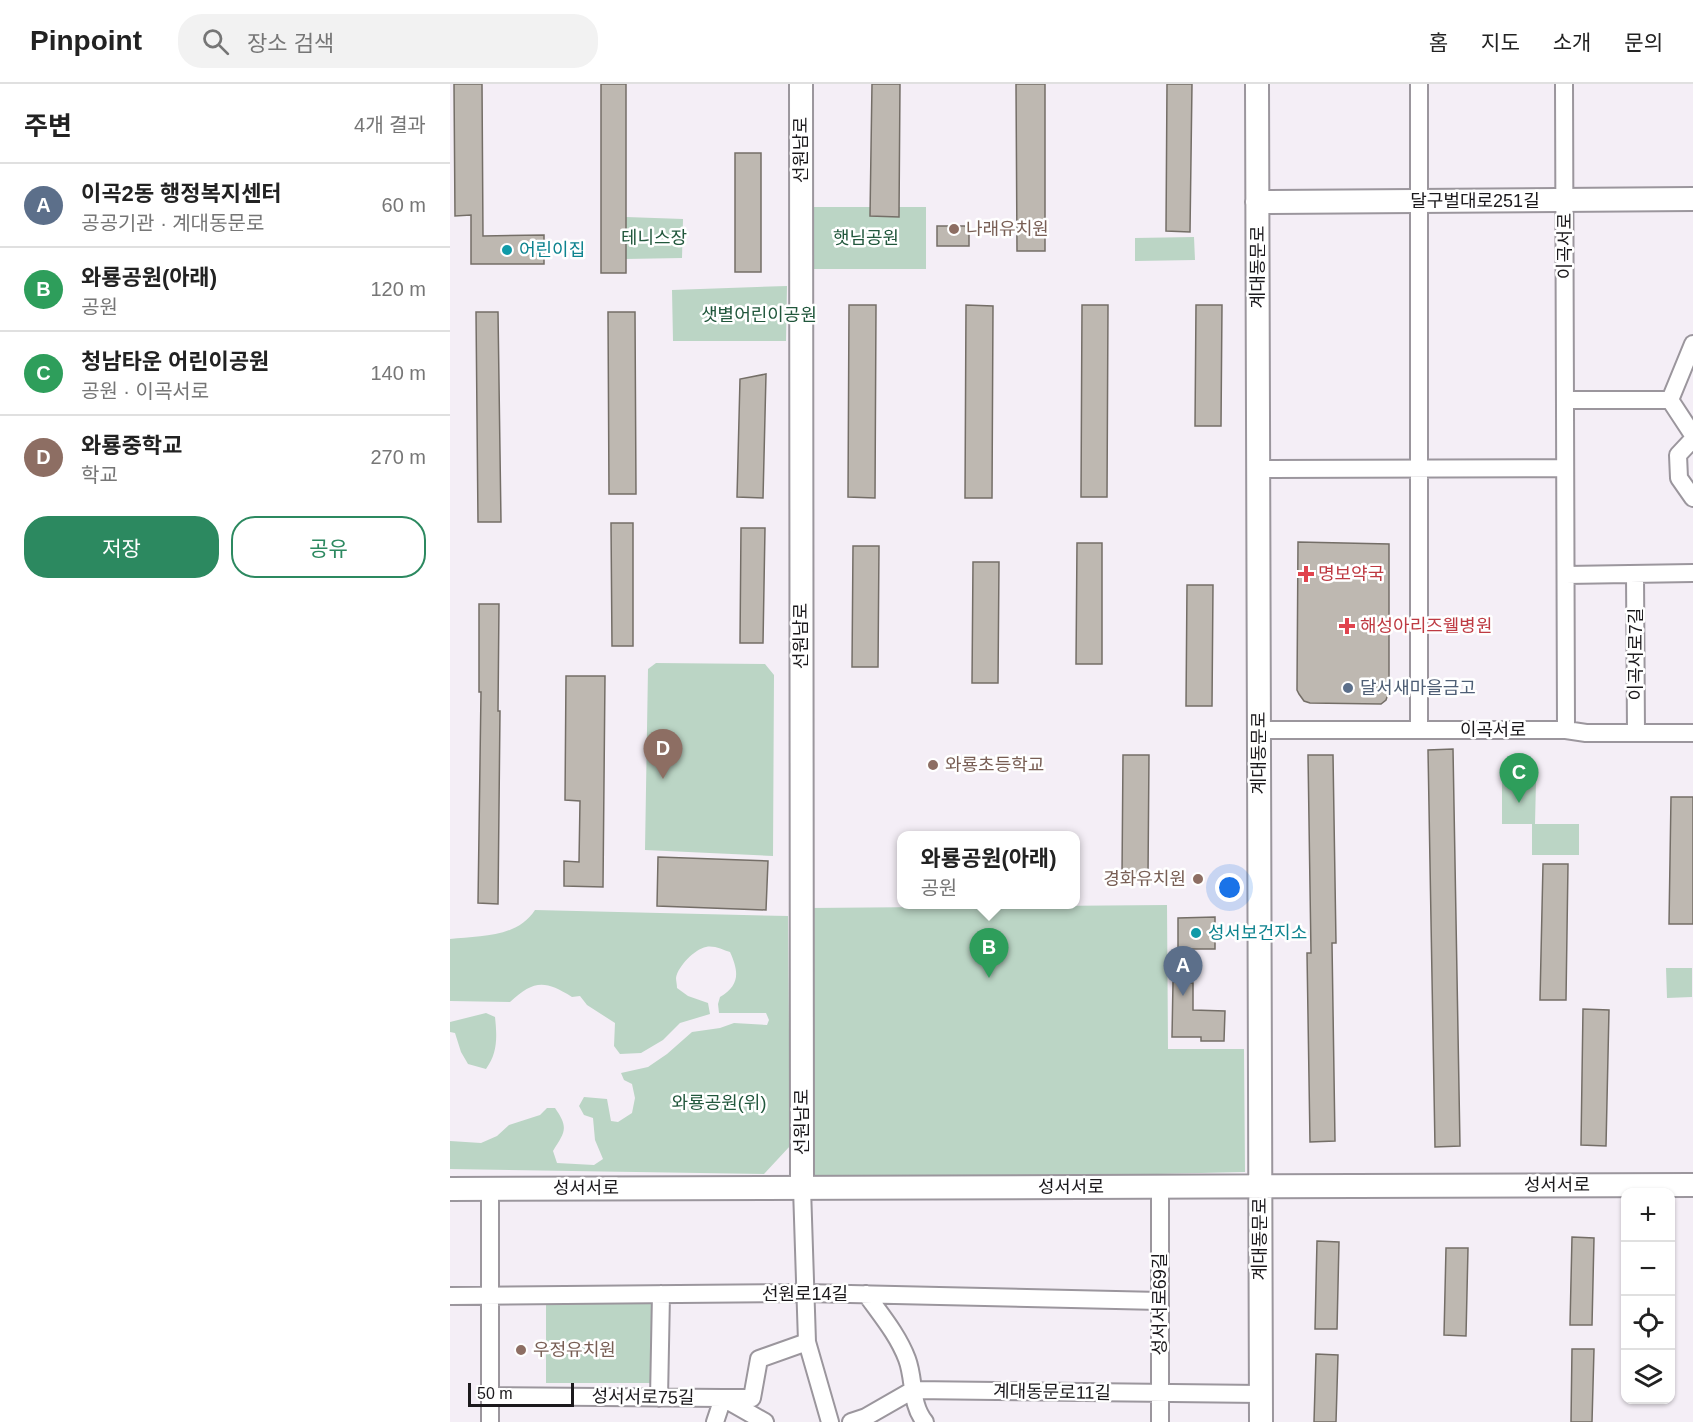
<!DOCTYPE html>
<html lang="ko">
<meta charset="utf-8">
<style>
:root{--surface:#fff;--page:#f2f2f2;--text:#222;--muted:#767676;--line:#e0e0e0;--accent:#2c8960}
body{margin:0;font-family:Arial,"Noto Sans KR",sans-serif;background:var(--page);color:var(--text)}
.controls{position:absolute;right:18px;bottom:18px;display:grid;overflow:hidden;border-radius:12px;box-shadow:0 2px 4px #0004}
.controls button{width:54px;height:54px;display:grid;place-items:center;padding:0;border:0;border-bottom:2px solid var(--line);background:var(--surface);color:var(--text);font:30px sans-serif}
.scale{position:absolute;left:18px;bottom:15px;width:106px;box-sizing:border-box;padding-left:6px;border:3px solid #1b191c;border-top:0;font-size:16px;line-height:21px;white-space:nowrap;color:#1b191c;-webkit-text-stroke:4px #fff;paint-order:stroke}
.you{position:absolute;left:780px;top:804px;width:21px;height:21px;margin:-15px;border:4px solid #fff;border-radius:50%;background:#1a73e8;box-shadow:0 0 0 9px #1a73e833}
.badge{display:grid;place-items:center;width:39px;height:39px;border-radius:50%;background:var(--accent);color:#fff;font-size:20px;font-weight:700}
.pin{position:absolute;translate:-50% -50px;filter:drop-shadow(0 2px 3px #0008)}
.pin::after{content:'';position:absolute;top:32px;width:21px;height:18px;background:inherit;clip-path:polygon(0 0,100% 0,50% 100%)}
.popup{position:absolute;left:447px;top:747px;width:183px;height:78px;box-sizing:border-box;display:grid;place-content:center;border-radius:12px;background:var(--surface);filter:drop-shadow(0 2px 4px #0005);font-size:20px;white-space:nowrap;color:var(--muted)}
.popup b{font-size:22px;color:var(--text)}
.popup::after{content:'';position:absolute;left:50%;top:100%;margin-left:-12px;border:12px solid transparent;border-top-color:var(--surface)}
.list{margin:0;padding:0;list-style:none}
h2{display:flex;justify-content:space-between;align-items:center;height:78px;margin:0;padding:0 24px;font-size:26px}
h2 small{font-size:20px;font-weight:400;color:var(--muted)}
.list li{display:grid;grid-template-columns:39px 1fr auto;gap:18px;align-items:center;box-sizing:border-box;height:84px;padding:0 24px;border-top:2px solid var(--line)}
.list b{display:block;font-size:22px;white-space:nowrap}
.list p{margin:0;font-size:20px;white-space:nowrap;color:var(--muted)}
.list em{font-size:20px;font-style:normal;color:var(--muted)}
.actions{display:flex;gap:12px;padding:18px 24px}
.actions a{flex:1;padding:14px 0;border:2px solid var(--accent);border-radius:24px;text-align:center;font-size:21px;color:var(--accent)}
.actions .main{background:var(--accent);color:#fff}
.icon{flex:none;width:33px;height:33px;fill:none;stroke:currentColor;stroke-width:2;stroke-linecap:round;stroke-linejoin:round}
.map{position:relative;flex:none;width:1243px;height:1338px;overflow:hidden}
header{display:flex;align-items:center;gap:36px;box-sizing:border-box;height:84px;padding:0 30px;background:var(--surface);border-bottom:2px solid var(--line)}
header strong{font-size:28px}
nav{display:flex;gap:33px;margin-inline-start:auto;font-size:21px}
.search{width:420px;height:54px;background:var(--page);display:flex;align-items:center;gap:15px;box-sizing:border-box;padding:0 21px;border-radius:24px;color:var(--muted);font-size:22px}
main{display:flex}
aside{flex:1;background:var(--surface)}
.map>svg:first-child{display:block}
.green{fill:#bbd5c5}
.building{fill:#beb8b1;stroke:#746e67;stroke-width:1.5}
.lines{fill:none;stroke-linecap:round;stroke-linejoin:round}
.street-casing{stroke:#9b969d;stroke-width:20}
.secondary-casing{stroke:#9b969d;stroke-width:26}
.street{stroke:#fff;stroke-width:16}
.secondary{stroke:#fff;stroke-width:22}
.education-dot{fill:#8d6e63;stroke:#fff;stroke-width:2}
.culture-dot{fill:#0f9aa8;stroke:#fff;stroke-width:2}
.health-dot{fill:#e0444e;stroke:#fff;stroke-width:2}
.service-dot{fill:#5c6f8a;stroke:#fff;stroke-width:2}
.labels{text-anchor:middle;stroke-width:5;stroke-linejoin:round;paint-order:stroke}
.street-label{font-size:18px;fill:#1b191c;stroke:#fff}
.education-label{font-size:18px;fill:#785e54;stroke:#fff;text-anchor:start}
.park-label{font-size:18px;fill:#21573c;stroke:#fff}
.culture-label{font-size:18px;fill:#0d838f;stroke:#fff;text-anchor:start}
.health-label{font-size:18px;fill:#be3a42;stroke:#fff;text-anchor:start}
.service-label{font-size:18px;fill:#4e5e75;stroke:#fff;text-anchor:start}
</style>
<header>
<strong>Pinpoint</strong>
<div class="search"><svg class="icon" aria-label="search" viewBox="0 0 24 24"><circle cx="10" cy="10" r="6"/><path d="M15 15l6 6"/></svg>장소 검색</div>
<nav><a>홈</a><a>지도</a><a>소개</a><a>문의</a></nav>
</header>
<main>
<aside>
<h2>주변<small>4개 결과</small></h2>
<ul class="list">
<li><span class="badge" style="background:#5c6f8a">A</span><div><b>이곡2동 행정복지센터</b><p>공공기관 · 계대동문로</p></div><em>60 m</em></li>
<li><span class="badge" style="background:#2e9e5b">B</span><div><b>와룡공원(아래)</b><p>공원</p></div><em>120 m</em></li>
<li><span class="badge" style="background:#2e9e5b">C</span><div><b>청남타운 어린이공원</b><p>공원 · 이곡서로</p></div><em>140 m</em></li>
<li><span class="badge" style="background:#8d6e63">D</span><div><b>와룡중학교</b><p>학교</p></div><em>270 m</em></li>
</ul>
<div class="actions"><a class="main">저장</a><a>공유</a></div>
</aside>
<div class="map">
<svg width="1243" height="1338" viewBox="0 0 1243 1338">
<rect width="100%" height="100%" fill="#f4eef6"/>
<path class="green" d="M355 123H476V185H355Z
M176 133 233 135 232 174 175 175Z
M744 153 745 176 685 177V154Z
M337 202 336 257H223L222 206Z
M206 579 315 580 324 591 323 772 195 766 198 585Z
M1052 697H1086L1085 740H1129V771H1082V740H1052Z
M717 821 718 965H794L795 1088 362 1098 359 824Z
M85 826 338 832 340 1062 314 1090 0 1085V1057L31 1059 47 1052 59 1041 90 1031 97 1024H105C119 1044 115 1048 103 1067L107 1079 144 1081 153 1075 145 1056 143 1034 134 1031 129 1022 134 1013 157 1015 161 1037 168 1038 182 1029 185 1014 182 1000 174 996 171 989 198 983 217 970 242 948 270 944 284 939 317 941 319 936 316 929H269L268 920 270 913C290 901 289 888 280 868 273 866 264 861 256 863 245 865 228 882 226 894 226 897 227 900 227 904L238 912 258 919 260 930 230 939 213 956 191 969 170 970 164 962 165 939 137 921 130 912 122 913C94 895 83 897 60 918L0 917V855C29 852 67 854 85 826Z
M1216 884H1242V913L1217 914Z
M36 929 45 933C47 952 48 969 36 985L18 980 11 968 5 949 0 948V938Z
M96 1220H204V1299H96Z"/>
<path class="building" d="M4 0H32L33 152 94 151V180H21V131L5 132Z
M151 0H176V189H151Z
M422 0H450L449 133 420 132Z
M566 0H595V167H567Z
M717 0H742L740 148 716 147Z
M285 69H311V188H285Z
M487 142H515L519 148V162H487Z
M399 221H426L425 414 398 413Z
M516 221 543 222 542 414H515Z
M632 221H658L657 413H631Z
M746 221H772L771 342H745Z
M26 228H48L51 438H28Z
M158 228H185L186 410H159Z
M316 290 313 414 287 413 290 295Z
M161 439H183V562H162Z
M291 444H315L313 559H290Z
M848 458 939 460V607L936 616 931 620 860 619 854 617 849 610 847 606Z
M627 459H652V580H626Z
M403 462H429L428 583H402Z
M523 478H549L548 599H522Z
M737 501H763L762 622H736Z
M29 520H49L48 627H50L48 820 28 819 31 608H29Z
M116 592H155L153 803 114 802V777L129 778 130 717 115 716Z
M1003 665 1010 1062 985 1063 978 666Z
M673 671H699L698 792H672Z
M858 671H883L886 859H882L885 1057 860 1058 857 869H861Z
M1221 713H1243V840H1219Z
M208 773 318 777 316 826 207 822Z
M1093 780H1118L1116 916H1090Z
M765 833V865H728V834Z
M723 898 743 899V926L775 927 774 957H751V953H722Z
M1133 925 1159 926 1156 1062 1131 1061Z
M1122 1153 1144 1154 1142 1241H1120Z
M867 1157 889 1158 887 1245H865Z
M996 1164H1018L1016 1252 994 1251Z
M1122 1265H1144L1142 1338H1121Z
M866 1270 888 1271 886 1338H864Z"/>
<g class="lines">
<g class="street-casing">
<path id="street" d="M1114 0 1116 646
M1115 316H1220L1243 260
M1220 316 1243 351
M1243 355 1228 371 1229 394 1243 414
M808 385 1115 384
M1185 490 1186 649
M1116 491 1243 489
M809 646H1116L1136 649H1243
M969 646V0
M352 1104 357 1258 380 1338
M40 1105V1338
M416 1210C431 1231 448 1251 457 1275 465 1296 460 1320 475 1338
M0 1212 355 1209 710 1217
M40 1312 273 1314 315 1338
M209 1314 211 1210
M265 1338 273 1314H302L309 1275 357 1258
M401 1338 416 1333 463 1306 811 1310
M710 1338V1103"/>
</g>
<g class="secondary-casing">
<path id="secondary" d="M351 0 352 1104
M807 0 811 1338
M807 118 1243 115
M0 1105 1243 1101"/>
</g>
<use href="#street" class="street"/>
<use href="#secondary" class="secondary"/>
</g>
<g class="education-dot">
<circle cx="504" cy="145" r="6"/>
<circle cx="483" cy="681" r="6"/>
<circle cx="748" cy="795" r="6"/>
<circle cx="71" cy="1266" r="6"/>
</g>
<g class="culture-dot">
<circle cx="57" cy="166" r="6"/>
<circle cx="746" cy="849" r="6"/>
</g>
<g class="health-dot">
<path d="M853 481h6v6h6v6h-6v6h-6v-6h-6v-6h6z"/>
<path d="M894 533h6v6h6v6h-6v6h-6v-6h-6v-6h6z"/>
</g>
<circle class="service-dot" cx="898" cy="604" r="6"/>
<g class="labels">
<g class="street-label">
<text transform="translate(351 66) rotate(-90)" y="6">선원남로</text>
<text x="1025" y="123">달구벌대로251길</text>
<text transform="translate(1115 162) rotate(-90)" y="6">이곡서로</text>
<text transform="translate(808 183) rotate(-90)" y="6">계대동문로</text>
<text transform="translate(351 552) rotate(-90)" y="6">선원남로</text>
<text transform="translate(1186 570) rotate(-90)" y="6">이곡서로7길</text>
<text x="1043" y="652">이곡서로</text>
<text transform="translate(809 669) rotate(-90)" y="6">계대동문로</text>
<text transform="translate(352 1038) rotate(-90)" y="6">선원남로</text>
<text x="1107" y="1107">성서서로</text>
<text x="621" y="1109">성서서로</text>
<text x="136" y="1110">성서서로</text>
<text transform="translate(810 1155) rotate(-90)" y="6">계대동문로</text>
<text x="355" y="1216">선원로14길</text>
<text transform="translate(710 1220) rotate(-90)" y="6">성서서로69길</text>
<text transform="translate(602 1308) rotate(1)" y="6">계대동문로11길</text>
<text transform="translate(193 1313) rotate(1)" y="6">성서서로75길</text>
</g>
<g class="education-label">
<text x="516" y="151">나래유치원</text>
<text x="495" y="687">와룡초등학교</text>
<text x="736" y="801" text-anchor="end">경화유치원</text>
<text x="83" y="1272">우정유치원</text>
</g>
<g class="park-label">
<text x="204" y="160">테니스장</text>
<text x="416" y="160">햇님공원</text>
<text x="309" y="237">샛별어린이공원</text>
<text x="269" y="1025">와룡공원(위)</text>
</g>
<g class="culture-label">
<text x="69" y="172">어린이집</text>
<text x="758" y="855">성서보건지소</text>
</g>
<g class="health-label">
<text x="868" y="496">명보약국</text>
<text x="910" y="548">해성아리즈웰병원</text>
</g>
<g class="service-label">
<text x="910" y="610">달서새마을금고</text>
</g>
</g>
</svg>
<div class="controls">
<button>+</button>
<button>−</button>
<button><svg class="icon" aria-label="locate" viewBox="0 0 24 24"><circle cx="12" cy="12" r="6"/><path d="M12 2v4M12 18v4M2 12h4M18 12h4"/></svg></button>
<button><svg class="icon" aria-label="layers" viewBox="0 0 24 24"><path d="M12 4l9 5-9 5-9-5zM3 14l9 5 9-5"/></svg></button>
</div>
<div class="scale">50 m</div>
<div class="you"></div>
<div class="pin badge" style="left:733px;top:912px;background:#5c6f8a">A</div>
<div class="pin badge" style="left:539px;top:894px;background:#2e9e5b">B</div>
<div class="popup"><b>와룡공원(아래)</b>공원</div>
<div class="pin badge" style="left:1069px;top:719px;background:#2e9e5b">C</div>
<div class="pin badge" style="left:213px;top:695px;background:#8d6e63">D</div>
</div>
</main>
